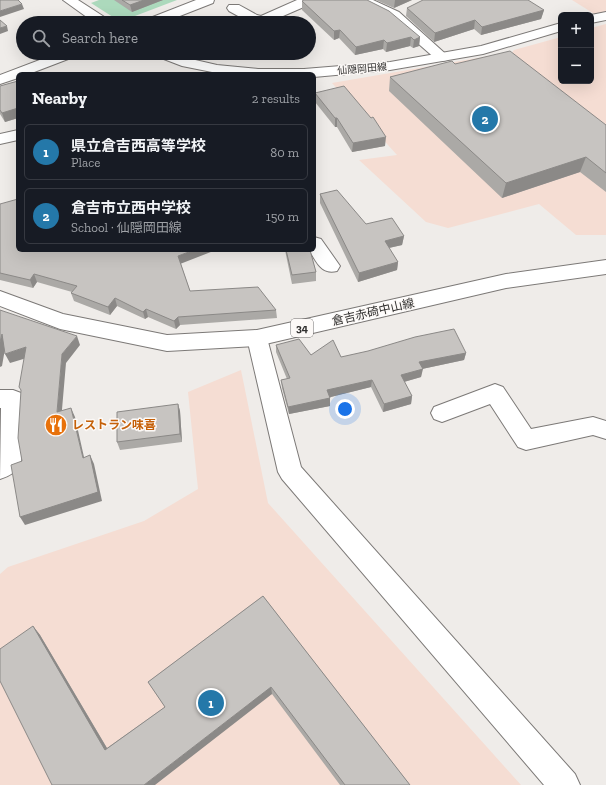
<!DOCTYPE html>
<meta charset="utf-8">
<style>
:root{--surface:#171b24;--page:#20242c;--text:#f1f3f6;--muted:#9ea1a6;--line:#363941;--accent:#2478a9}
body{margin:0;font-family:"Zilla Slab","Noto Sans JP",serif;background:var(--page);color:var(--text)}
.controls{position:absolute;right:12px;top:12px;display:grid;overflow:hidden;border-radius:6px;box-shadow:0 4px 16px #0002}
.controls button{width:36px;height:36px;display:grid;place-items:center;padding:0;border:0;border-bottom:1px solid var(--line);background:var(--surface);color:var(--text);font:20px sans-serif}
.you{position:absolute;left:345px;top:409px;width:14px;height:14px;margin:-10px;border:3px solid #fff;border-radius:50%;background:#1a73e8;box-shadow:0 0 0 6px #1a73e833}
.badge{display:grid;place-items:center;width:26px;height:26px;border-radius:50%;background:var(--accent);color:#fff;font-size:13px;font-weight:700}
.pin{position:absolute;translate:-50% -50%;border:2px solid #fff;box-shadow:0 1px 4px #0006}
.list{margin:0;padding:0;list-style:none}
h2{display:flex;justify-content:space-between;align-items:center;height:52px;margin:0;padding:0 16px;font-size:17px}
h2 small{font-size:13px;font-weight:400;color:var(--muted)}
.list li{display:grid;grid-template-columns:26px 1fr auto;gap:12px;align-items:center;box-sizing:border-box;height:56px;margin:0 8px 8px;padding:0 8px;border:1px solid var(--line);border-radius:6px}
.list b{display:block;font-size:15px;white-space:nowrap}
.list p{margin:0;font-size:13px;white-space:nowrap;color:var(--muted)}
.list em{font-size:13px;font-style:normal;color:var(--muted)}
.icon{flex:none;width:22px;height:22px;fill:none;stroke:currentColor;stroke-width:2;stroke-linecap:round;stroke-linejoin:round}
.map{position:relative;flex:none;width:606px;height:785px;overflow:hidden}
.search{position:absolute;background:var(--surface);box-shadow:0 4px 16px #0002;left:16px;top:16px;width:300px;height:44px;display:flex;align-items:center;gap:10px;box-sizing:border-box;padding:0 14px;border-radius:22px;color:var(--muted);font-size:15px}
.panel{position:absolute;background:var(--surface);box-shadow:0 4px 16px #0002;left:16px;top:72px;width:300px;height:180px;border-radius:6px}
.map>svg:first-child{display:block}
.education{fill:#f5ddd3}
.green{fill:#acd9bc}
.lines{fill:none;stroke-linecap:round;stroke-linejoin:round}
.minor-casing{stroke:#7c7977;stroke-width:2}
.major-casing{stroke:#7c7977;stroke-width:2}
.path{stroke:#989694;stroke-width:1.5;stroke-dasharray:1.5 2;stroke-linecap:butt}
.minor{fill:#fff;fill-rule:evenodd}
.major{fill:#fff;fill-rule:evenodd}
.wall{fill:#aba9a6}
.shaded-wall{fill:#8b8987}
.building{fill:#c7c4c1;stroke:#8b8987}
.labels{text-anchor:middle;stroke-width:3;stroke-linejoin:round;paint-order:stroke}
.far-street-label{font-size:10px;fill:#323130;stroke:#fcf9f7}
.shield{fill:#fcf9f7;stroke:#6f6d6c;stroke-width:1}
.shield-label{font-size:11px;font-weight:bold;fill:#323130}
.street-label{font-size:12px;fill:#323130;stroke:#fcf9f7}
.food-label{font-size:12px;font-weight:bold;fill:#c56008;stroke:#fcf9f7;text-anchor:start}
</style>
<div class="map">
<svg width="606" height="785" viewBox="0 0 606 785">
<rect width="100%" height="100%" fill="#efece9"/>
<path class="education" d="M572 0H606V14L596 15Z
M606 24V235H576L539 204 448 228 426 222 359 160 397 155 332 83 495 55 503 64 514 50 561 37V81H591V28Z
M241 370 268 503 521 785H0V574L8 567 144 521 198 489 188 392Z"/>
<path class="green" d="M99 0H177L135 16 116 19 91 3Z"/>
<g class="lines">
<g class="minor-casing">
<path id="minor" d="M196 0H214L213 3 162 23H143L145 20Z
M297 0H314L313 3 267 23 249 22 229 11 227 8 229 5H239L257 15 261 16Z
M357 0H373L399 12 449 57 447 60 442 61 437 60 389 18 358 3Z
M18 130V140L0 144V134Z
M314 237 321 239 340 266 337 271C321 275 317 262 309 250H314Z
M257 330 264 332 267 338 301 467 575 774 580 785H544L282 479 278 472 247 338 250 332Z
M495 384 503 387 531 429 593 417 606 421V439L593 435 526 450 518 447 490 404 442 422 434 419 431 413 434 407Z
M0 390H13L21 393 24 399 21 463C16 472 10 476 0 479L1 408H0Z"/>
</g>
<g class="major-casing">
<path id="major" d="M63 0H78L109 20 111 23H95Z
M606 12V20L591 23V15Z
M561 23V31L483 54 390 70 314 77V74L217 73 182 66 156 56 154 53H174L191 59 217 65 258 69H304L390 62 481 46Z
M58 53H78L76 56 29 74H18V78L0 84V75Z
M606 260V274L506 288 257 346 167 351 60 329 0 306V291L63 314 167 335 257 330 506 274Z"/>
</g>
<path class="path" d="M122 20 133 19"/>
<use href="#minor" class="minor"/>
<use href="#major" class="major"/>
</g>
<path class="wall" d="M114 0H163L132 12Z
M376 0H412L394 8Z
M302 1 420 37 419 46 413 48 410 46 386 52 383 49 355 55 339 38 334 40 302 10Z
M407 8 544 10 541 19 481 35 474 29 434 42 406 16Z
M455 64 606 125V192L580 172 502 198 389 91 390 77Z
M18 81V118L5 122 0 114V86Z
M315 93 385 146 352 152 337 127H335L315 102Z
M320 194 366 224 404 236 402 245 389 248 398 262 397 270 358 282 320 203Z
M0 204 18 250 181 264 190 291 276 310 277 318 180 325 176 329 148 317 145 319 117 306 110 315 74 301 71 293 72 292 37 282 33 288 0 280Z
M285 250H310L316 272V281L292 284Z
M276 345 311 355 341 357 466 353 464 360 422 369 421 377 404 382 412 396 411 404 383 412 371 387 330 397V406L289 414 282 388 281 380 287 379 276 352Z
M178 404 180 411 182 442 120 450 117 442Z
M263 596 410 785H340L272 694 52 785 33 626 40 635 107 748 165 707 148 682Z"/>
<path class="shaded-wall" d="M144 0H163L132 12 130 5Z
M395 0H412L394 8Z
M22 4 24 9 0 17V11Z
M544 10 541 19 481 35 482 27Z
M475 20 474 29 434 42 435 33Z
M7 26 8 31 0 34V28Z
M340 30 339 38 334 40V31Z
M411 37 410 46 386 52 387 43Z
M420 37 419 46 413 48 414 40Z
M384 40 383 49 355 55 356 47Z
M18 108V118L5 122 2 113Z
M335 118H337V127H335Z
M386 137 385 146 352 152 353 143Z
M586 157 580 172 502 198 506 183Z
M404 236 402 245 384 249 385 241Z
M194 250H216L180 264 178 256Z
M398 262 397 270 358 282 359 273Z
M34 274 37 282 33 288 30 280Z
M115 298 117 306 110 315 108 307Z
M146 309 148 317 145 319 143 312Z
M178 317 180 325 176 329 174 321Z
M2 334 6 343 2 366 0 367V342Z
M77 336 80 345 66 363 61 421 57 412 62 354Z
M26 347 30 357 10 363 5 354Z
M466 353 464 360 417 370 419 362Z
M423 369 421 377 400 383 401 375Z
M372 380 371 387 327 398V390Z
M412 396 411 404 383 412 384 404Z
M330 398V406L289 414 288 407Z
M178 404 180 411 182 442 180 434Z
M71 408 75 417 86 466 83 458Z
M90 455 94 464 102 501 25 525 20 517Z
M33 626 40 635 111 755 105 750Z
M271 687 272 694 155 785H144Z"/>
<path class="building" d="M0 0H18L22 4 0 11Z
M122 0H144L130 5Z
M304 0H367L389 11 420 37 414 40 411 37 387 43 384 40 356 47 340 30 334 31 302 1Z
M423 0H528L544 10 482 27 475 20 435 33 407 8Z
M0 20 7 26 0 28Z
M510 51 606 125V173L586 157 506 183 390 77 452 61 455 64Z
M18 81V108L2 113 0 110V86Z
M344 86 371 118 373 117 386 137 353 143 337 118H335L315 93Z
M337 190 366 224 392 218 404 236 385 241 398 262 359 273 320 194Z
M18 199V250H194L178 256 190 291 258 287 276 310 178 317 174 321 146 309 143 312 115 298 108 307 71 293 77 286 34 274 30 280 0 273V204Z
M286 250H310L316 272 292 275Z
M0 310 77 336 62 354 57 412 71 408 83 458 90 455 98 492 20 517 11 465 22 461 18 438 21 390 19 387 26 347 5 354 2 334 0 342Z
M454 329 466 353 419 362 423 369 401 375 412 396 384 404 372 380 327 390 330 398 288 407 281 380 290 378 276 345 299 339 311 355 333 340 341 357 368 351 415 337Z
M178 404 180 434 117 442V412Z
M263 596 410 785H345L271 687 144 785H52L0 681V649L33 626 105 750 165 707 148 682Z"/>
<defs>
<g id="restaurant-disc" transform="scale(1.15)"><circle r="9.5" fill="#e8710a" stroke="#fcf9f7"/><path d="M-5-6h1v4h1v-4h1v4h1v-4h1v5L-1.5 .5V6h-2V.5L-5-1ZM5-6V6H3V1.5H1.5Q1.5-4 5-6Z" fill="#fff"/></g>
</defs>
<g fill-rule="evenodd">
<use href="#restaurant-disc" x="56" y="425"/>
</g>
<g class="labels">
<g class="far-street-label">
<text transform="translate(362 68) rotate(-5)" y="4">仙隠岡田線</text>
</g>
<rect class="shield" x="291" y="319" width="22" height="18" rx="3"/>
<g class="shield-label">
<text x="302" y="332">34</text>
</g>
<g class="street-label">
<text transform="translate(373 312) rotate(-13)" y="4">倉吉赤碕中山線</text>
</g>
<g class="food-label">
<text x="72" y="429">レストラン味喜</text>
</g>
</g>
</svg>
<div class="controls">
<button>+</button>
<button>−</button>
</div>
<div class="you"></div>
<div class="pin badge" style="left:211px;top:703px">1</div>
<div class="pin badge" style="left:485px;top:119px">2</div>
<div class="search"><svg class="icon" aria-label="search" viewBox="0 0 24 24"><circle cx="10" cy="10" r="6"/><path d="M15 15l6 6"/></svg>Search here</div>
<section class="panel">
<h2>Nearby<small>2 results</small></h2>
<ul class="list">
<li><span class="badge">1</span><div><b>県立倉吉西高等学校</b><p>Place</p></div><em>80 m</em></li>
<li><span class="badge">2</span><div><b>倉吉市立西中学校</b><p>School · 仙隠岡田線</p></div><em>150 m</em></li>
</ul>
</section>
</div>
